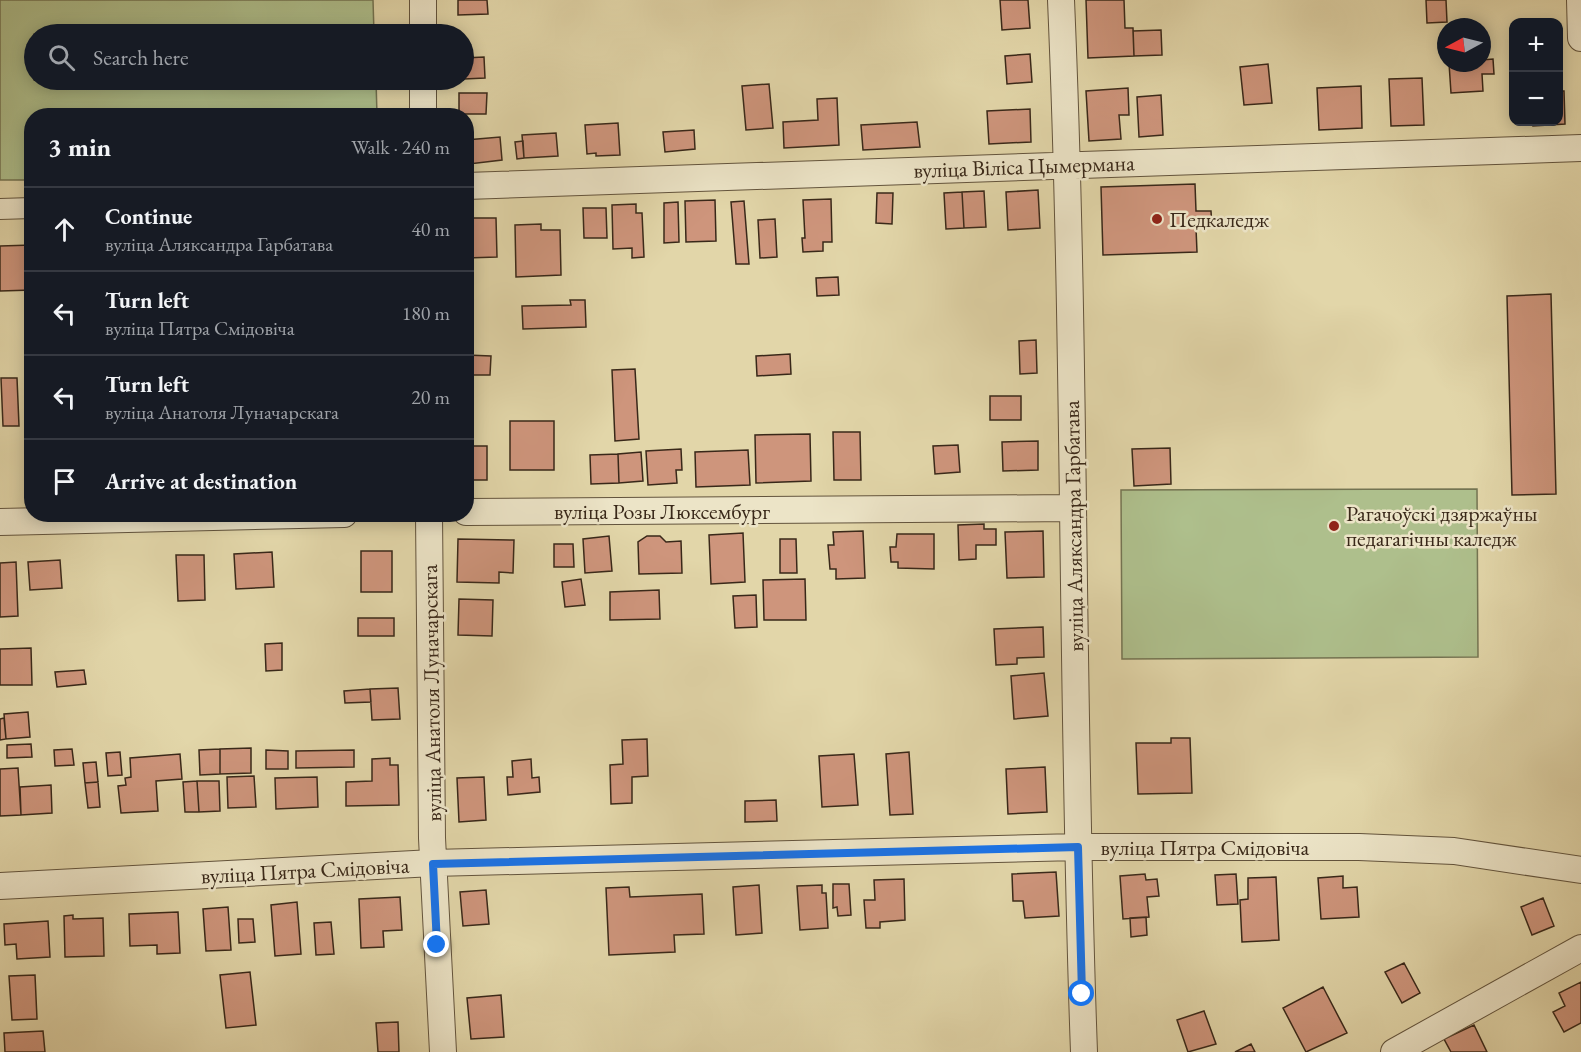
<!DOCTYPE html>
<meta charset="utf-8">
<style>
:root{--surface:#171b24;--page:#20242c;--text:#f1f3f6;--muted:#9ea1a6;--line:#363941}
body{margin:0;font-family:"EB Garamond",serif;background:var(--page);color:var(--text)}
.controls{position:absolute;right:18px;top:18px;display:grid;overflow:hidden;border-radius:12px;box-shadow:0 3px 15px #0003}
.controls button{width:54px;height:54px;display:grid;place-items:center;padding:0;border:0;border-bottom:2px solid var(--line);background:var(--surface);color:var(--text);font:30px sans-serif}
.compass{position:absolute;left:1437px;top:18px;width:54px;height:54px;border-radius:50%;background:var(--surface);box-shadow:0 3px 15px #0003;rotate:263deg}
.stop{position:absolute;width:18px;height:18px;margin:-14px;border:4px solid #1a73e8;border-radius:50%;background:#fff}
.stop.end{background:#1a73e8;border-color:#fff;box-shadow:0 2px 6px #0008}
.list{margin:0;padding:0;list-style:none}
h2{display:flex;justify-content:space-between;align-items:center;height:78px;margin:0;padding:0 24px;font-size:26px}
h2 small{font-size:20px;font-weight:400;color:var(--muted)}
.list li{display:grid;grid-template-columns:39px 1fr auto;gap:18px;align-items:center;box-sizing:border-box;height:84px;padding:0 24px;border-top:2px solid var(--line)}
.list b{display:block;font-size:22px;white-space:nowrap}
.list p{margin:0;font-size:20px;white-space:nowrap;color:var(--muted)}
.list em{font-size:20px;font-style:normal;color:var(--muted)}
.icon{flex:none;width:33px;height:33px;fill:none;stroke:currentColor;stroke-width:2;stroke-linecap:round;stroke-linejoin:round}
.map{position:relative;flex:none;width:1581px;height:1052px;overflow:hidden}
.search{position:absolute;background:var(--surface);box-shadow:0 3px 15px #0003;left:24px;top:24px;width:450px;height:66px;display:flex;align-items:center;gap:15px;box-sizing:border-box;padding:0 21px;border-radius:33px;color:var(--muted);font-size:22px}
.panel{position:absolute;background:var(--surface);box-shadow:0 3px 15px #0003;left:24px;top:108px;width:450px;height:414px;border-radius:24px}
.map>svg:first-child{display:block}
.green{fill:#aebf8c;stroke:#747452;stroke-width:1.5}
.building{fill:#ce957c;stroke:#392819;stroke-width:1.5}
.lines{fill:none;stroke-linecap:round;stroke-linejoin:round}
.pedestrian-casing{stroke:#63543d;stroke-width:22}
.minor-casing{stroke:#63543d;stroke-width:28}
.pedestrian{stroke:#ece4c7;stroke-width:20}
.minor{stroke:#ece4c7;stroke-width:26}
.route{stroke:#1a73e8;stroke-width:8}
.poi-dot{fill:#8f2418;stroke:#ece4c7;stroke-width:2}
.labels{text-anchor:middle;stroke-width:5;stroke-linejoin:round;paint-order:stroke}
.street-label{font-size:22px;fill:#392819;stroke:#ece4c7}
.poi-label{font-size:22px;fill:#392819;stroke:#ece4c7;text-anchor:start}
</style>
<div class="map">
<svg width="1581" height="1052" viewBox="0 0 1581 1052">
<rect width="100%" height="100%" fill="#e2d6a9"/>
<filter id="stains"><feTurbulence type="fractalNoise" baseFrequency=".00333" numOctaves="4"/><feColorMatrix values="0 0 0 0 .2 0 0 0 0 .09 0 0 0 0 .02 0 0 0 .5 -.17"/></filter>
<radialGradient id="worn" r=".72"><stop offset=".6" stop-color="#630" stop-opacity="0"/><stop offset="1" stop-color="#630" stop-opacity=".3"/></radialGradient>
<path class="green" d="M0 0H373L374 34H34V80H376L377 115 32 116 31 180H0Z
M1477 489 1478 657 1122 659 1121 490Z"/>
<path class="building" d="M458 0H487L488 14 458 15Z
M1000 0H1028L1030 28 1002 30Z
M1086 0H1124L1125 28H1133L1134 56 1088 58Z
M1426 0H1446L1447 22 1427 23Z
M1161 30 1162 55 1134 56 1133 31Z
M1030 54 1032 82 1007 84 1005 56Z
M484 57 485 78 464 79V58Z
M1493 59 1494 74H1482L1483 91 1451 93 1449 63H1482V60Z
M1268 64 1272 103 1244 105 1240 67Z
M1422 78 1424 125 1391 126 1389 79Z
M769 84 773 128 746 130 742 86Z
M1361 86 1362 128 1319 130 1317 88Z
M1128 88 1129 115H1119L1121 139 1089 141 1086 91Z
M1558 91H1564L1565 124 1533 126V122H1558Z
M459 93H487L486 114H459Z
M1161 95 1163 135 1139 137 1137 97Z
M837 98 839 145 784 148 783 122 818 120 817 99Z
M1030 109 1031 142 989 144 987 111Z
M917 122 920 147 863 150 861 125Z
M618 123 620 155 596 156V153L587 154 585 125Z
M694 130 695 149 665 152 663 132Z
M556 133 558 156 524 158 522 135Z
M500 137 502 160 469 164 466 140Z
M523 141 524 158 517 159 515 142Z
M1195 184 1196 211H1211L1212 227 1196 228 1197 252 1103 255 1101 187Z
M1038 190 1040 228 1008 230 1006 192Z
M984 191 986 227 964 228 962 192Z
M962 192 964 228 946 229 944 193Z
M877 193H893L892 224 876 223Z
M831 199 832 242H823V251L803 252 802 238H805L803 200Z
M715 200 716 241 686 242 685 201Z
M744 201 749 264H736L731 202Z
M678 202 679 242 664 243V203Z
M636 204V213H642L644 257 632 258V248L613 249 612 205Z
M583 208H606L607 238H584Z
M466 218H496L497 257 466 258Z
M775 219 777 257 760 258 758 220Z
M541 224V230H560L561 275 516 277 515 225Z
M32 245V290L0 291V246Z
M838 277 839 295 817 296 816 278Z
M1551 294 1556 494 1512 495 1507 296Z
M570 300H585L586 327 523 329 522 306 571 305Z
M1036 340 1037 373 1020 374 1019 341Z
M790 354 791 374 757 376 756 356Z
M466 355 491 356 490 375H466Z
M635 369 639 439 615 441 612 370Z
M1 378H17L19 426H3Z
M990 396H1021V420H990Z
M510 421H554V470H510Z
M833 432H860L861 480H834Z
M810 434 811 481 756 483 755 435Z
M1038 441V470L1003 471 1002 442Z
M958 445 960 472 935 474 933 446Z
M466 446H487V480H466Z
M1170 448 1171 484 1134 486 1132 449Z
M681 449 682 470H676L677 483 648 485 646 451Z
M748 450 750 485 696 487 695 452Z
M641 452 643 481 619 483 618 454Z
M618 454 619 483 591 484 590 455Z
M984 524V529H996V545H976V559L959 560 958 525Z
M863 531 865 578 836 579V569H830L828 545H834L833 532Z
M1043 531 1044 577 1007 578 1005 532Z
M743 533 745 582 711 584 709 535Z
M897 534H934V569L898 568V562H891L890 547H896Z
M609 536 612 571 585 573 583 539Z
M647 536H660L666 542 681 541 682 573 639 574 638 542Z
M458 539 514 540 513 573 499 572V583L457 582Z
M780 539H796L797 573H780Z
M554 544H573L574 567H554Z
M361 551H392V592H361Z
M272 552 274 587 236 589 234 554Z
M176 555H204L205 600 178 601Z
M60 560 62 588 30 590 28 562Z
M16 562 18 616 0 617V563Z
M581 579 585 605 565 607 562 582Z
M805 579 806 620H764L763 580Z
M659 590 660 619 610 620V592Z
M756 595 757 627 735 628 733 596Z
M459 599 493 600 492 636 458 635Z
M358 618H394V636H358Z
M1043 627 1044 657 1017 658V664L996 665 994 629Z
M282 643V670L266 671 265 644Z
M31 648 32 685H0V649Z
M84 670 86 684 57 687 55 672Z
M1044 673 1048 716 1014 719 1011 676Z
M398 688 400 719 372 720 370 689Z
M370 689 371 702 345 703 344 691Z
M28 712 30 737 6 739 4 714Z
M4 718 6 739 0 740V719Z
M1171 738H1190L1192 793 1138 794 1136 743H1171Z
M647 739 648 776 632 777V803L611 804 610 765 623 764 622 740Z
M31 744 32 757 7 758V745Z
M251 748V773L220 774V749Z
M72 749 74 765 55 766 54 750Z
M220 749V774L200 775 199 750Z
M266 750 288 751V769H266Z
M354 750V767L296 768V751Z
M120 752 122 775 108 776 106 753Z
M909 752 913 814 890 815 886 754Z
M180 754 182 779 156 781 158 811 121 813 118 786 126 785 125 778 131 777 130 758Z
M854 754 858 805 822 807 819 756Z
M390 758V765H398L399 805 346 806V782L372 781V759Z
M531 759 532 778 539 777 540 792 508 795 507 777H513L512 761Z
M96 762 98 782 85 783 83 763Z
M1045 767 1047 812 1008 814 1006 769Z
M18 768 21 815 0 816V769Z
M254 776 256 807 228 808 227 777Z
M317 777 318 807 276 809 275 778Z
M484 777 486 820 459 822 457 778Z
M197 781 199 812H185L183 782Z
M197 781H219L220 811 199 812Z
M98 782 100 807 88 808 85 783Z
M51 785 52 813 21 815 20 787Z
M776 800 777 821 745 822V801Z
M1056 872 1059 916 1025 918 1023 901H1013L1012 874Z
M1145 874 1146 880 1157 879 1159 896 1147 897 1149 917 1123 919 1120 876Z
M1236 874 1238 904 1217 905 1215 875Z
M1343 876V888L1357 887 1359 917 1321 919 1318 878Z
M1276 877 1279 940 1242 942 1240 900 1248 899V878Z
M904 879 905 920 880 922V928H866L864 900H875L874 880Z
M833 884H849L851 915 838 916 837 907 833 908Z
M759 885 762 933 736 935 733 887Z
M822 885V893H826L828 928 800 930 797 886Z
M629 887 630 897 702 894 704 934 674 935 675 952 609 955 606 888Z
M486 890 489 924 463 926 460 892Z
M400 897 402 930 383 931 384 947 361 948 359 899Z
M1543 898 1554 926 1532 935 1521 907Z
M297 902 301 954 275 956 271 905Z
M228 907 231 950 206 951 203 909Z
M178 912 180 953 157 954V945L130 946 129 914Z
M73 915V919L103 918 104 956 65 957 64 916Z
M1146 917 1147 935 1131 937 1130 918Z
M238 919H253L255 942 239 943Z
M48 921 50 957 17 959 16 944 5 945 4 924Z
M331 922 334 954 316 955 314 923Z
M1404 963 1420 993 1402 1003 1385 972Z
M250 972 256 1025 226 1028 220 975Z
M35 975 37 1019 12 1020 9 976Z
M1581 982V1023L1564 1032 1553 1012 1565 1006 1559 993Z
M1323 987 1347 1033 1306 1052 1283 1008Z
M501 995 504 1037 471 1039 467 998Z
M1204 1011 1216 1044 1188 1052 1177 1020Z
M398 1022 399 1052H378L376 1023Z
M1474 1025 1487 1052H1451L1444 1039Z
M43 1031 45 1052H5L4 1033Z
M1251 1044 1255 1052H1235Z"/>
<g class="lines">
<g class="pedestrian-casing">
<path id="pedestrian" d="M0 209 32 208"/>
</g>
<g class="minor-casing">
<path id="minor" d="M423 0V34
M1061 0C1076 350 1071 701 1084 1052
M1580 0 1581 38
M423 80V116
M466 186 1581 148
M466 512 1073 508
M429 514 432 838 443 1052
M0 522 344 514
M0 886 433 863 1078 847H1359L1454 851 1581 870
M1394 1052 1581 948"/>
</g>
<use href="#pedestrian" class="pedestrian"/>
<use href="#minor" class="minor"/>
</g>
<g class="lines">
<path class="route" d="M437 945 433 864 1078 847 1082 994"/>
</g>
<g class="poi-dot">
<circle cx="1157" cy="219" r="6"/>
<circle cx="1334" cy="526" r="6"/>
</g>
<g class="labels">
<g class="street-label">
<text transform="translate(1024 166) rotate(-2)" y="8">вуліца Віліса Цымермана</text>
<text x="662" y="519">вуліца Розы Люксембург</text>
<text transform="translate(1073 526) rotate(-91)" y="8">вуліца Аляксандра Гарбатава</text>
<text transform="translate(431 693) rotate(-91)" y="8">вуліца Анатоля Луначарскага</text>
<text x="1205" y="855">вуліца Пятра Смідовіча</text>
<text transform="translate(305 870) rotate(-3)" y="8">вуліца Пятра Смідовіча</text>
</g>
<g class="poi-label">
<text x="1169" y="227">Педкаледж</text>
<text x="1346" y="521">Рагачоўскі дзяржаўны<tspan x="1346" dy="25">педагагічны каледж</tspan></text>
</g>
</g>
<rect width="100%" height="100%" filter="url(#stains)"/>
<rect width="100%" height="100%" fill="url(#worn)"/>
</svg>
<div class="controls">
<button>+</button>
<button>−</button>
</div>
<svg class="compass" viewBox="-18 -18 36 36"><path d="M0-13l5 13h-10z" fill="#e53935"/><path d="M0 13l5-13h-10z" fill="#9ea1a6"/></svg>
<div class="stop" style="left:1082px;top:994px"></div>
<div class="stop end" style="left:437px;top:945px"></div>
<div class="search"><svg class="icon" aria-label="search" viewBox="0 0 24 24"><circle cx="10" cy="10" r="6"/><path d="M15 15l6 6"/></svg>Search here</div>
<section class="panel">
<h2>3 min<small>Walk · 240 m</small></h2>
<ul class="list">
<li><svg class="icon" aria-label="ahead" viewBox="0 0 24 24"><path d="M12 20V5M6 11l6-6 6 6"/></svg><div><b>Continue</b><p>вуліца Аляксандра Гарбатава</p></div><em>40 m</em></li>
<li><svg class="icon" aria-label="left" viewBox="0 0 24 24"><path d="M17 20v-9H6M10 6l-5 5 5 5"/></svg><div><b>Turn left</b><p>вуліца Пятра Смідовіча</p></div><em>180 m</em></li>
<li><svg class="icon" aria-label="left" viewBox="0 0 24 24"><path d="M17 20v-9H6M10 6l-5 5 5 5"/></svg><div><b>Turn left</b><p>вуліца Анатоля Луначарскага</p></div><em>20 m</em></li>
<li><svg class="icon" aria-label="arrive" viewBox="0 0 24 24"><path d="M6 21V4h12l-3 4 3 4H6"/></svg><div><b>Arrive at destination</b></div></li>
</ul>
</section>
</div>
